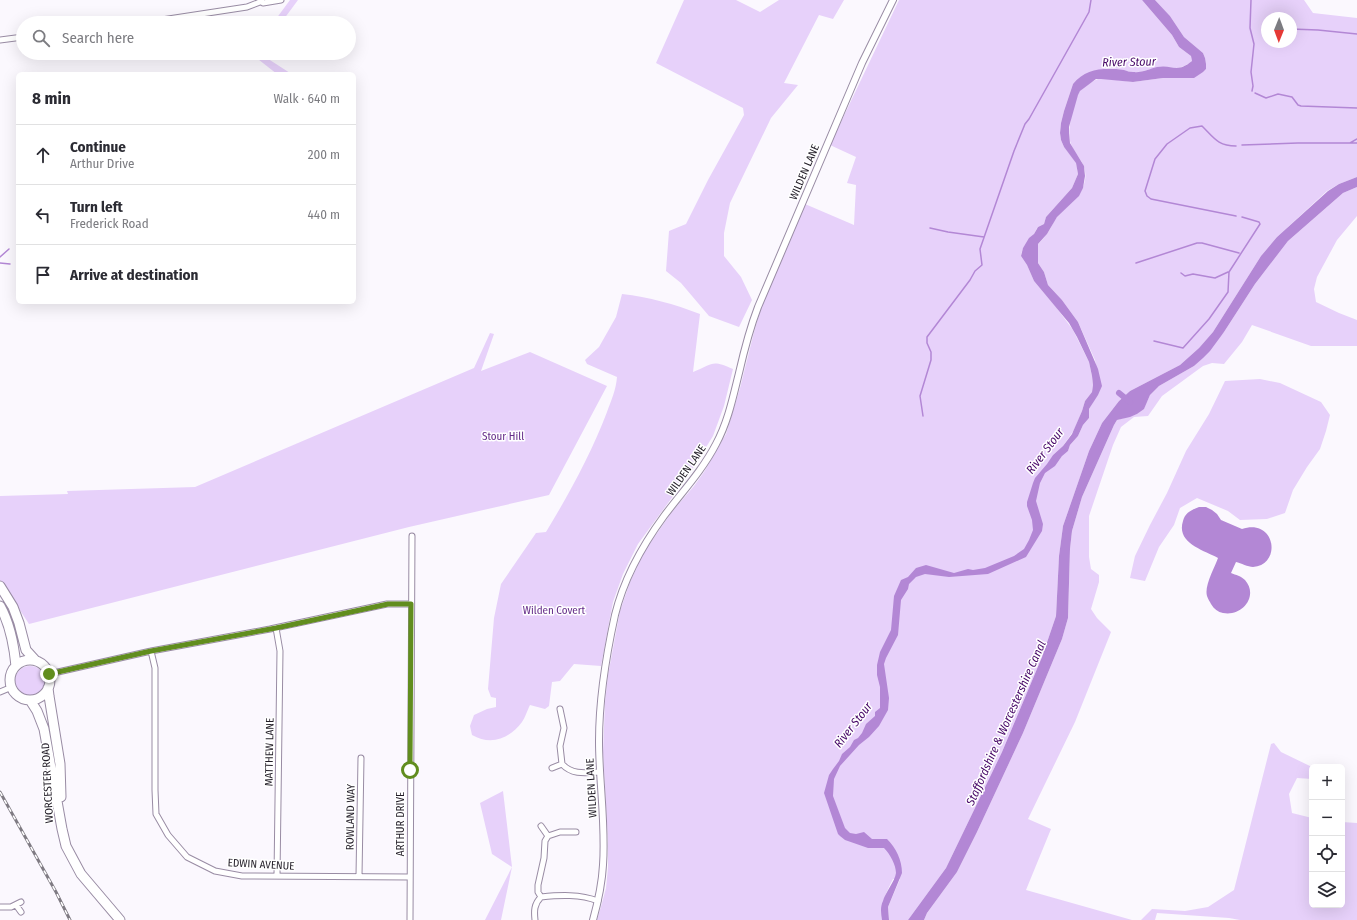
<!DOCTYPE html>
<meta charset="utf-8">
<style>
:root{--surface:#fff;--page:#f2f2f3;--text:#2b2b33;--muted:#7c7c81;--line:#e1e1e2}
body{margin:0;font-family:"Fira Sans Condensed",sans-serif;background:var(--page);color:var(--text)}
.controls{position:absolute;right:12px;bottom:12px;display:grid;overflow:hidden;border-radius:6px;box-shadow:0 4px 16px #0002}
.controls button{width:36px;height:36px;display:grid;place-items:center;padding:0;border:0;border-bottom:1px solid var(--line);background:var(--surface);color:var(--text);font:20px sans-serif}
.compass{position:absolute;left:1261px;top:12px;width:36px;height:36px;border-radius:50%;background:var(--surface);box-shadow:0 4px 16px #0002;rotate:181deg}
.stop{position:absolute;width:12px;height:12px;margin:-9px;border:3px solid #618d1e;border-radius:50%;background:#fff}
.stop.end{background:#618d1e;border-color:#fff;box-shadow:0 1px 4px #0008}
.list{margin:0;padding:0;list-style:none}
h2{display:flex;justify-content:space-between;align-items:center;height:52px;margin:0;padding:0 16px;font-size:17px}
h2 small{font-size:13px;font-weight:400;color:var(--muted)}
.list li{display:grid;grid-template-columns:26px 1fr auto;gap:12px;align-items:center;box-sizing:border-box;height:60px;padding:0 16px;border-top:1px solid var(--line)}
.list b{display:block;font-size:15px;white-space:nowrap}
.list p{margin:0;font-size:13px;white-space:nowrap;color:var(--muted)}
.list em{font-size:13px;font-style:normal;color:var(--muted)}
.icon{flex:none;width:22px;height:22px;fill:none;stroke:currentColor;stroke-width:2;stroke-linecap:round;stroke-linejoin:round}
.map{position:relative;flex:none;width:1357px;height:920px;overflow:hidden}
.search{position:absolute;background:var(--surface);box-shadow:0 4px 16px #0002;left:16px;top:16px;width:340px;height:44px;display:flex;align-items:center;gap:10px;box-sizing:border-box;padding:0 14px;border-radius:22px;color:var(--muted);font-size:15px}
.panel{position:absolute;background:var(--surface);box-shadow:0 4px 16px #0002;left:16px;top:72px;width:340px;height:232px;border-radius:6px}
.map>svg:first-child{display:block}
.green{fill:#e7d1fa;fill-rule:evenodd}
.water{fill:#b387d5}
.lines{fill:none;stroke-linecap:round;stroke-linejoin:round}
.stream{stroke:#b387d5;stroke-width:1.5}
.canal{stroke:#b387d5;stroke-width:6}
.minor-casing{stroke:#998ca4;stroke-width:7}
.tertiary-casing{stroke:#998ca4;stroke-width:8}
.trunk-casing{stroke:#998ca4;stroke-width:11}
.minor{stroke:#fff;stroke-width:5}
.tertiary{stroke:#fff;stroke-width:6}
.trunk{stroke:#fff;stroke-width:9}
.rail-casing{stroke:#7f7b83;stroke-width:3}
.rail{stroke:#fff;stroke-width:1.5;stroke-dasharray:4.5;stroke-linecap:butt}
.route{stroke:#618d1e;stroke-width:5}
.labels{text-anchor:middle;stroke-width:3;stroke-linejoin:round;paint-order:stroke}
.street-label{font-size:11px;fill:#221d27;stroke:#fff}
.park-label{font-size:11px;fill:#652d89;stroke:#fff}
.water-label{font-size:12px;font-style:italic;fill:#460667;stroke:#fff}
</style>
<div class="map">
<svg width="1357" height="920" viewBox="0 0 1357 920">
<rect width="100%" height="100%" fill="#fbf8fe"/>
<path class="green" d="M290 0H298L281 23H273Z
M684 0H736L760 12 779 0H844L833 19 819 15 784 83 798 85 771 118 730 203 724 233V256L741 277 752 300 739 327 709 316 681 283 666 271 669 231 686 224 708 180 744 115 743 108 656 63Z
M899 0H1142L1172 35 1179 47 1191 56 1192 61C1175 74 1172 64 1157 68 1149 69 1141 73 1132 72 1124 71 1116 68 1107 68 1101 69 1081 81 1073 84L1064 111 1061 123 1060 133 1061 140 1064 147 1076 162 1078 174 1072 188 1046 217 1044 224 1038 227C1036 229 1035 233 1033 236 1028 241 1022 247 1021 256L1027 265 1034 281 1056 307 1073 330 1089 362 1092 376 1093 385 1092 392 1085 401 1082 411 1074 430 1063 446 1053 455 1049 462 1059 460 1063 454 1068 451 1070 445 1078 436 1083 425 1089 418V409L1100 390 1095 360 1078 322 1062 300 1048 285 1044 272 1038 263V244C1041 241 1044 238 1046 235 1051 229 1053 222 1057 217 1068 205 1082 197 1085 180 1088 162 1074 156 1070 141 1067 132 1074 98 1080 91 1085 85 1094 80 1101 78L1133 82 1163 78H1193L1206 69 1205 58 1203 53 1184 37 1170 16 1155 0H1304L1313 13 1357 18V177L1339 184 1327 191 1277 237 1261 256 1213 332 1199 348 1180 365 1130 391 1119 401 1102 423 1089 451 1063 526 1059 556 1056 616 1042 657 1002 752 946 868 908 920H889L888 907 900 879H893C885 895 881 902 882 920H597L602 903 606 888 608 867V840L603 752 605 702 608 675 620 611 630 582 644 552 671 513 694 486 704 472 726 434 740 388 753 336 761 308 805 204 854 225 856 185 847 183 856 157 830 145ZM1267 18H1291V42H1267Z
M250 53H259L290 73 277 74Z
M1357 187V216L1337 240 1317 277 1314 289 1316 302 1339 313 1357 320V346H1311L1252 325 1242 342 1224 364 1212 363 1203 366 1162 396 1148 416 1134 417 1121 427 1113 445 1089 516V557L1091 569 1099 575V582L1091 609 1097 618 1111 632 1075 722 1028 819 1051 829 1026 890 1132 920H924L927 913 957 872 977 832 1023 733 1062 639 1068 618 1070 549 1072 531 1082 497 1114 425 1117 420 1137 414 1144 408 1150 395 1159 386 1194 366 1224 332 1255 284 1288 241 1343 193Z
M622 294C649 297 674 304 700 314L693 372C713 364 711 359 733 369L724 406 713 436 690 473 638 544 623 574 613 602 601 666 574 664 560 681 552 682 549 706 545 709 530 705C527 711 525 718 522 722 509 739 491 746 472 735L470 726 474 715 487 709 496 707V698L491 697 488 689 494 618 501 584 536 533 546 532C569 494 591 454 607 412 611 401 616 390 617 377L587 364 585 360 599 347 616 317Z
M490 333 494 334 481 371 530 352 607 386 549 495 409 527 29 624 0 580V496L68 494 67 491 195 487 474 368Z
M1260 379 1280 383 1321 402 1330 415 1326 431 1320 449 1307 467 1293 490 1285 513 1267 519 1240 520 1228 511 1197 498 1180 508 1174 525 1159 547 1145 581 1130 578 1135 556 1150 525 1167 493 1186 451 1209 414 1225 381Z
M15 681a15 15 0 1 1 30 0a15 15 0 1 1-30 0Z
M1274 743 1281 752 1312 767V779L1297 778 1289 794 1292 813 1312 818V905H1342V822L1357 823V920H1240L1229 918 1157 913 1155 920H1141L1152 909 1185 911 1208 907 1234 890 1271 744Z
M503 791 512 867 501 920H485L512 867 492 854 480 803Z"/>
<path class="water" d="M1142 0H1155L1170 16 1184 37 1203 53 1205 58 1206 64V69L1203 72 1194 78H1163L1133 82 1101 79H1096L1080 91 1078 95 1069 127V133L1070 143 1084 166 1085 176 1083 188 1079 196 1057 217 1047 234 1038 244V263L1044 272 1048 285 1062 300 1078 322 1098 369 1102 386 1098 395 1089 409V418L1083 425 1078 436 1070 445 1068 451 1062 456 1055 466 1045 473 1040 483 1036 501 1043 524 1042 531 1026 557 988 574 949 577 925 574 916 577 909 584 908 589 901 600 898 635 886 658 884 664 889 698 888 710 879 726 869 737 859 745 840 766 834 779 833 796 845 828 850 833 856 834 864 832 872 839H887C896 848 902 860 902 873L888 907 889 920H882C881 914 880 907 883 901 885 893 895 881 896 873 896 865 890 854 884 848H868L845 840 840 836 838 834 824 793 829 775 833 769 839 761 842 754 850 747 854 740 858 738 862 733 866 724 875 716V712L880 708V687L877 675V665L880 652 891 630 894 596 901 580 908 577 916 568 926 565 954 573 968 569 973 570 985 568 1014 556 1024 549 1029 540 1033 530 1032 520 1027 506V502L1033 483 1035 478 1047 464 1053 455 1063 446 1072 434 1082 411 1085 401 1092 392 1093 385 1092 376 1089 362 1077 337 1069 323 1034 281 1027 265 1021 256 1023 248 1029 238 1034 234 1038 227 1044 224 1046 217 1072 188 1078 174 1076 163 1064 147 1061 140 1060 133 1061 123 1064 111 1073 84C1086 68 1105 67 1124 70 1127 71 1130 72 1133 72 1142 73 1149 69 1157 67 1173 64 1176 74 1192 61L1191 56 1179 47 1172 35Z
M1357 177V187L1343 193 1288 241 1255 284 1224 332 1210 351 1203 358 1194 366 1159 386 1150 395 1144 409 1137 414 1130 417 1117 420 1114 425 1082 497 1072 531 1070 549 1068 618 1062 639 1023 733 977 832 957 872 927 913 924 920H908L946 868 1002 752 1042 657 1056 616 1059 556 1063 526 1089 451 1102 423 1119 401 1130 391 1180 365 1199 348 1213 332 1261 256 1277 237 1328 191 1339 184Z
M1199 507H1206L1212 510 1217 514 1221 520 1242 529C1276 518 1282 565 1253 567 1248 567 1241 563 1236 562L1231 573C1236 575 1241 576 1245 580 1259 596 1242 617 1223 613 1218 612 1214 609 1211 604 1210 602 1208 599 1207 596 1204 586 1215 567 1218 558 1203 550 1176 543 1183 521 1185 513 1191 510 1199 507Z"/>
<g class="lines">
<path class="stream" d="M1251 0 1250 28 1254 44 1251 72 1253 86 1252 91
M1291 29 1318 30 1357 34
M1255 93 1266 98 1278 94 1292 97 1298 105 1301 106 1357 108
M1350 143 1357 139
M1242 145 1298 143H1357
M1236 216 1151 199 1147 196 1145 191 1155 159 1167 144 1190 128 1202 126C1214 138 1218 146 1236 146
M930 228 948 232 984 237
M0 257 9 249
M0 263 10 264
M1136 263 1197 243H1202L1239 253
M1181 273 1185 276 1193 274 1215 278 1228 272
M1154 341 1183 348 1209 319 1228 292 1229 272 1260 224 1259 222 1242 217
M923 416 920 396 931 360V352L927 343V337L970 280 975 271 982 265 980 249 1014 151 1025 124 1029 119 1089 12 1091 0"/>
<path class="canal" d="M1119 393 1130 402"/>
<g class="minor-casing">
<path id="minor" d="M260 0 263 3 281 0
M142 23 247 7 260 2
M0 40 23 37
M276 628 280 651 277 876
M151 651 155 668V790L156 814 168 835 187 857 215 871 242 876 410 877
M49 674 151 651 270 629 387 604H411
M0 692 12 687
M560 709 564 728 560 746 562 764C572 775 585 773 600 772
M552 768 562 764
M541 826 548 836
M359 876 361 758
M541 897 538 892V885L544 858 545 841 548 836 560 832H576
M16 905 21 912
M0 907H11L21 902
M410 920 412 536
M535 920C534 911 534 904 541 897 560 895 580 894 598 901"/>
</g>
<g class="tertiary-casing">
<path id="tertiary" d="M593 920C598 902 602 884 603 865 606 825 599 782 599 741 599 699 606 656 615 615 624 578 642 546 664 516 682 492 702 471 716 444 728 422 733 397 739 373 744 351 750 328 758 307L862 63 893 0"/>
</g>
<g class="trunk-casing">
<path id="trunk" d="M0 586 13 607 19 623 26 650 36 661
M0 606C10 624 14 645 16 666
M10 680a20 20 0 1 1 40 0a20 20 0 1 1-40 0Z
M48 688 49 696 60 764 61 797
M30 700 37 711 44 729 62 829 66 846 81 874 120 920"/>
</g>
<use href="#minor" class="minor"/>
<use href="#tertiary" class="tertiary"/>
<use href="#trunk" class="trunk"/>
<g class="rail-casing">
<path id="rail" d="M0 792 56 892 70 920"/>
</g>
<use href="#rail" class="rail"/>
</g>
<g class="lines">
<path class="route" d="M49 674 151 651 276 628 388 604H411L410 770"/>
</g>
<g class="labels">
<g class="street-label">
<text transform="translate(804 172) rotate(-67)" y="4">WILDEN LANE</text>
<text transform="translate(686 470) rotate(-55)" y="4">WILDEN LANE</text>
<text transform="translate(269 752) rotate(-89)" y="4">MATTHEW LANE</text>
<text transform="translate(47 783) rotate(-93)" y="4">WORCESTER ROAD</text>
<text transform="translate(591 788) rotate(-93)" y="4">WILDEN LANE</text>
<text transform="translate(350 817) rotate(-89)" y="4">ROWLAND WAY</text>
<text transform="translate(400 824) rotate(-90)" y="4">ARTHUR DRIVE</text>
<text transform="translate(261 864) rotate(3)" y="4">EDWIN AVENUE</text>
</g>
<g class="park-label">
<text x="503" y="440">Stour Hill</text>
<text x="554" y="614">Wilden Covert</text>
</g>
<g class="water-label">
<text transform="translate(1129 62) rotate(-1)" y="4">River Stour</text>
<text transform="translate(1045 451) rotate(-53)" y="4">River Stour</text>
<text transform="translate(1006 723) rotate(-66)" y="4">Staffordshire &amp; Worcestershire Canal</text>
<text transform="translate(853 725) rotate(-52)" y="4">River Stour</text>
</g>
</g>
</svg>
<div class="controls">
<button>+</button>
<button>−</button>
<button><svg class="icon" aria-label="locate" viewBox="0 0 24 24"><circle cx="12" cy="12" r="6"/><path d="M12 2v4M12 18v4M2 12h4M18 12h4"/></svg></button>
<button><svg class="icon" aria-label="layers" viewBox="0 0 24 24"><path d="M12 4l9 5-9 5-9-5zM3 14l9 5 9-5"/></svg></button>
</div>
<svg class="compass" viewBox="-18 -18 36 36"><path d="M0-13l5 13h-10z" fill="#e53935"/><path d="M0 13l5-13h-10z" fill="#7c7c81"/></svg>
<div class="stop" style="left:410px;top:770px"></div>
<div class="stop end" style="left:49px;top:674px"></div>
<div class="search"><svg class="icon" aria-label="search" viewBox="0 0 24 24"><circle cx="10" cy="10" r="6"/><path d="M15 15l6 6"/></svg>Search here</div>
<section class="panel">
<h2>8 min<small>Walk · 640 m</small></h2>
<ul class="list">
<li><svg class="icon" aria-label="ahead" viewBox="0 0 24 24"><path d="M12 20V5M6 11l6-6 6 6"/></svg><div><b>Continue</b><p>Arthur Drive</p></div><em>200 m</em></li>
<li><svg class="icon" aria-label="left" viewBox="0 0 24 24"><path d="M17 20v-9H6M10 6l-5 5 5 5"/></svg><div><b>Turn left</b><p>Frederick Road</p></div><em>440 m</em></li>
<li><svg class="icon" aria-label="arrive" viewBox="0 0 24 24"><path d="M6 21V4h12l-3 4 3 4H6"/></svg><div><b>Arrive at destination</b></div></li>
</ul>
</section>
</div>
